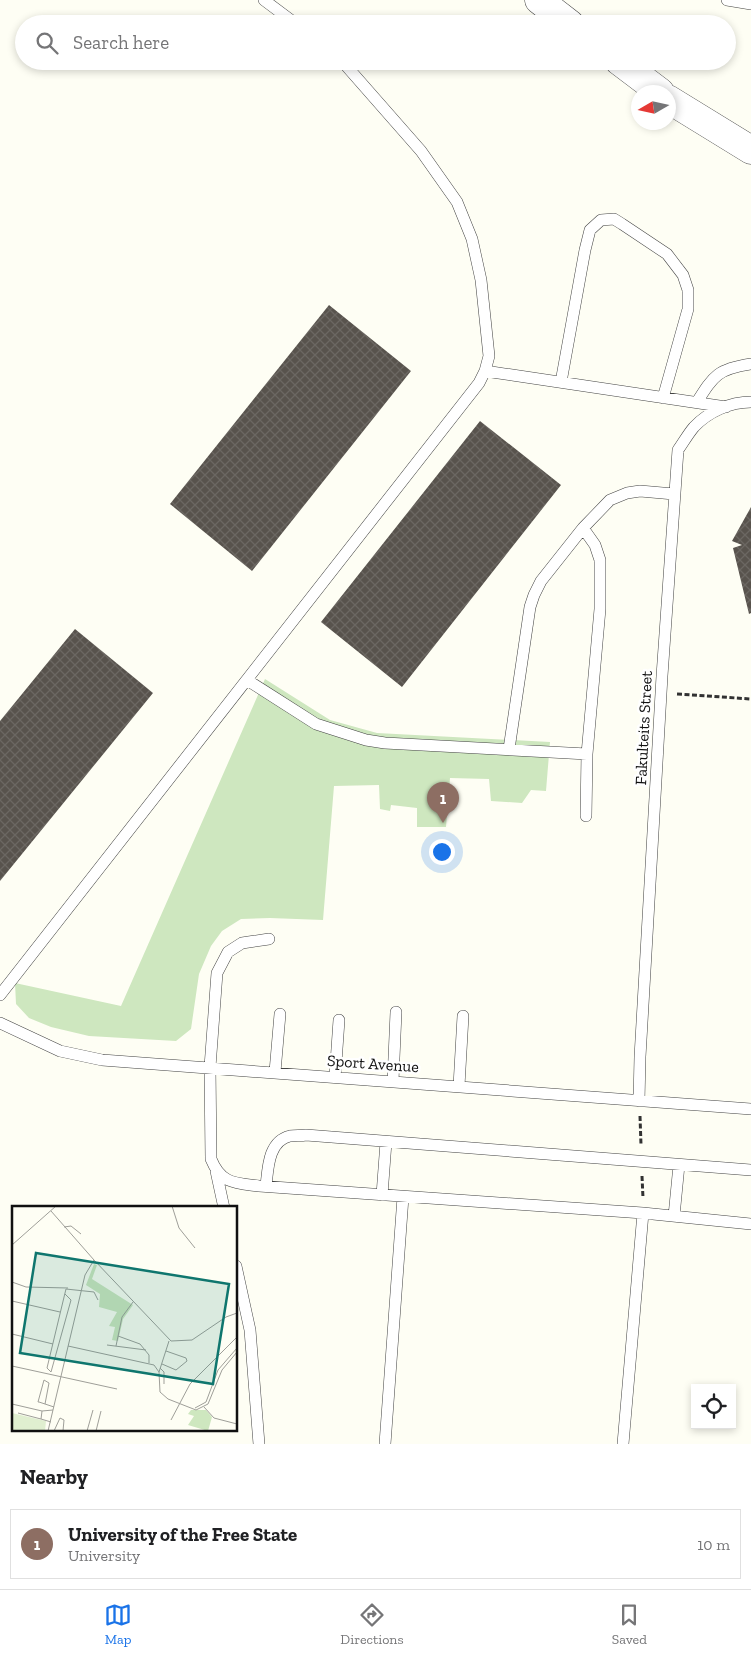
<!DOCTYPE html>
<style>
:root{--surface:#fff;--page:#f2f2f2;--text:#202124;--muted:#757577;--line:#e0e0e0;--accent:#1a73e8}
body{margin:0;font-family:"Zilla Slab",serif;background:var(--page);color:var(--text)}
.controls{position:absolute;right:15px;bottom:15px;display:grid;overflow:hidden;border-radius:0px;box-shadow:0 2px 8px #0003}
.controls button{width:45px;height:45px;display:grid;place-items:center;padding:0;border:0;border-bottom:1px solid var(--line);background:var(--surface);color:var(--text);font:25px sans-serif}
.compass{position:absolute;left:631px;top:85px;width:45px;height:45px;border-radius:50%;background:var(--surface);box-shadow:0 2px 8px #0003;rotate:261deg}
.you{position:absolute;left:441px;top:851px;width:18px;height:18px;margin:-12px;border:4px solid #fff;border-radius:50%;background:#1a73e8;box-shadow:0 0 0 8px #1a73e833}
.badge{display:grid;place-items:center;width:32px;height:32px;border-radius:50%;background:var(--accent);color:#fff;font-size:16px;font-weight:700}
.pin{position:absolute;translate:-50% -41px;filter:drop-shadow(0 1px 2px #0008)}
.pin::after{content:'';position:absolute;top:26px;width:18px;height:15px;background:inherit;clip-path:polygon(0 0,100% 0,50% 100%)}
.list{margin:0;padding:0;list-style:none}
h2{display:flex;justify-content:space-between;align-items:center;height:65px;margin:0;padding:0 20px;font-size:21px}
h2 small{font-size:16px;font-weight:400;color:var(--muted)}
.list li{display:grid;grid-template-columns:32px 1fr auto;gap:15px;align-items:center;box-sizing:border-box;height:70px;margin:0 10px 10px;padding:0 10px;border:1px solid var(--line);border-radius:0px}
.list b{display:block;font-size:19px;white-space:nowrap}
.list p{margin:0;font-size:16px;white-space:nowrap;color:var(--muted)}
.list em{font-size:16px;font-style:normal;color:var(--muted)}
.icon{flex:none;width:28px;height:28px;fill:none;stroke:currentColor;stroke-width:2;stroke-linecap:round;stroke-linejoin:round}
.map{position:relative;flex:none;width:751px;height:1444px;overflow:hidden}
.search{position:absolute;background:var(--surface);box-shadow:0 2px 8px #0003;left:15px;right:15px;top:15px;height:55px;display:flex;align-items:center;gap:12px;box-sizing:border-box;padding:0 18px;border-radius:28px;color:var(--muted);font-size:19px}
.sheet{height:145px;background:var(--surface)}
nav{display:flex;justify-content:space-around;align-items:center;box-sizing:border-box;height:70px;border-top:1px solid var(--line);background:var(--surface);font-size:14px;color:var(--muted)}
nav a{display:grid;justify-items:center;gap:2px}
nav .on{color:var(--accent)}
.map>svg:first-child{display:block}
.grass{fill:#cee7bf}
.building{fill:url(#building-cross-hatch)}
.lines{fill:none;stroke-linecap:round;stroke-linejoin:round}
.service-casing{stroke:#434343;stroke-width:12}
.tertiary-casing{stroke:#434343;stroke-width:29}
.path{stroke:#323232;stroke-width:3;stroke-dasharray:5 2.5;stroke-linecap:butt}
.service{stroke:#fff;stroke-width:11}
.tertiary{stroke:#fff;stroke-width:28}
.labels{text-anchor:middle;stroke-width:5;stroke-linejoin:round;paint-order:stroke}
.street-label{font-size:16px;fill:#101010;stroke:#fff}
.inset-road{fill:none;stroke:#9f9f99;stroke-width:1}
.view{fill:#0f766e;fill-opacity:0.15;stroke:#0f766e;stroke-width:2.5}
.inset-edge{fill:none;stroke:#101010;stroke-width:2.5}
</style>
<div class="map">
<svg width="751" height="1444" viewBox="0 0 751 1444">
<defs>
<pattern id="building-cross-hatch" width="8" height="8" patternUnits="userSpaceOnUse" patternTransform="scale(1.25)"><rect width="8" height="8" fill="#58534d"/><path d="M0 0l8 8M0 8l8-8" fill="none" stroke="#6b6762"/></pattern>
</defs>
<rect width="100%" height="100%" fill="#fefef4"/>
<path class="grass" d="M265 679 330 720 377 733 550 742 546 791 531 790 522 803 491 801 489 779 450 778 446 827H417V808L391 805 390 811 380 809 379 785 334 786 323 920 270 918 241 919 222 931 211 946 199 974 191 1029 176 1041 89 1036 51 1027 29 1018 16 1004 15 983 121 1006Z"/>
<path class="building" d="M329 305 411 371 252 571 170 504Z
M480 421 561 485 402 687 321 622Z
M751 507V613L749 614 733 548 742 545 732 541Z
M75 629 153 693 0 881V721Z"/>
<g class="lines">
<g class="service-casing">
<path id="service" d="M264 0 296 24
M727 0 751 4
M485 371 726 407
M561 382 585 250 590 230 601 220 614 219 622 224 667 254 683 275 688 290V309L663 398
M697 402C714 375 718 369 751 364
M583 528 595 545 600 560V609L587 754 586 816
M247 680 316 724 366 740 385 743 587 754
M509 749 530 607 534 595 541 581 583 528 610 500 627 493 640 491 674 494
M269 939 242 943 228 952 217 973 210 1067 211 1159C221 1184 235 1183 259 1186L643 1213 751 1224
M0 995 479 383 485 371 489 356 481 280 472 239 457 202 421 151 342 61
M0 1023 60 1051 102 1060 751 1109
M275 1072 280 1014
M335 1077 339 1020
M393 1081 396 1012
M459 1086 463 1016
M639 1101 640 1057 662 676 678 450C683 443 688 434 694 427 708 412 730 402 751 402
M216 1171 224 1208
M266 1186C268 1169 268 1141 290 1136 295 1135 301 1136 306 1135L751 1170
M382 1195 386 1142
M674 1216 679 1165
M236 1266 250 1330 259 1444
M385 1444 403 1197
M623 1444 643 1213"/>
</g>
<g class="tertiary-casing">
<path id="tertiary" d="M539 0 570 24
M619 61 660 92
M668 99 751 150"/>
</g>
<path class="path" d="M677 694 751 699
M640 1116 641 1145
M642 1176 643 1198"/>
<use href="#service" class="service"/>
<use href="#tertiary" class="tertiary"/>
</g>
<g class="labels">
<g class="street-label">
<text transform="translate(643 728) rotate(-87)" y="6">Fakulteits Street</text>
<text transform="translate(373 1063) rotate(4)" y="6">Sport Avenue</text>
</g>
</g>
<g transform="translate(12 1206)">
<rect width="225" height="225" fill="#fefef4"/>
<path d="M82 58 85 59 80 73 121 99 111 113 106 135 100 134 103 121 97 120 105 106 87 101 88 88 74 79ZM179 204H194L200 211 196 225 176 219 182 210 176 208Z" fill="#cee7bf"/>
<path d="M0 207 34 215 33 225H0Z" fill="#e0efd0"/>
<path class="inset-road" d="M160 0 167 22 183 42M52 21 59 20 69 28M0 39 44 0M82 54 159 135 180 134 214 111 225 107M0 76 14 81 56 82M53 88 59 94 39 166 35 162 53 87 54 83 82 86 86 94M0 95 48 106M0 128 41 138M106 130 128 138 137 149V157M95 139 134 144M56 140 142 159 147 166 148 186 156 193 184 204 196 198 210 164 225 146M104 140 110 111 121 96M150 158 164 164 175 155 174 152 154 145M0 160 105 183M148 162 152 166V178M147 166 157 135M0 198 30 205M33 198 37 177 32 174 26 196H27L42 201M192 201 202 212 225 218M183 202 194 196 206 164 225 142M6 207 29 213M159 214 178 178 225 131M39 216 29 213 30 205 41 204M36 225 73 69 82 54 39 5M42 225 48 212 52 214 51 225M75 225 81 204M84 225 89 205"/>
<path class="view" d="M24 47 217 78 201 178 8 147Z"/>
<rect width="225" height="225" class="inset-edge"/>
</g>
</svg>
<div class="controls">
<button><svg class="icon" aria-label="locate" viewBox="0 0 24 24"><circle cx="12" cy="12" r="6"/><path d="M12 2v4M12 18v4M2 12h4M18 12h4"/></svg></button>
</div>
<svg class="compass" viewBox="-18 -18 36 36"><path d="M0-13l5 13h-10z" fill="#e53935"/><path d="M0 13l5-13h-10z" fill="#757577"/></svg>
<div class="you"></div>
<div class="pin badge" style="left:443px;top:823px;background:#8d6e63">1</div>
<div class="search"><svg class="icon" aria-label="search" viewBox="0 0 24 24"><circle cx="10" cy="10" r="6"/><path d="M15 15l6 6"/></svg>Search here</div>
</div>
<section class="sheet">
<h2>Nearby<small></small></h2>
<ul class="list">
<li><span class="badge" style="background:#8d6e63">1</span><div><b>University of the Free State</b><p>University</p></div><em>10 m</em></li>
</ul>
</section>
<nav>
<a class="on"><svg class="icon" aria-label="map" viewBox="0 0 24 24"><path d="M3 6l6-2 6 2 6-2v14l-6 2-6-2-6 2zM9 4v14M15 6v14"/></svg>Map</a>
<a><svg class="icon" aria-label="directions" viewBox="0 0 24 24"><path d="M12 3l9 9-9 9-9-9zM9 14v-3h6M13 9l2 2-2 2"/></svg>Directions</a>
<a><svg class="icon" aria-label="saved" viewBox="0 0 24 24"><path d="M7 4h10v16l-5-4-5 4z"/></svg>Saved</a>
</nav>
